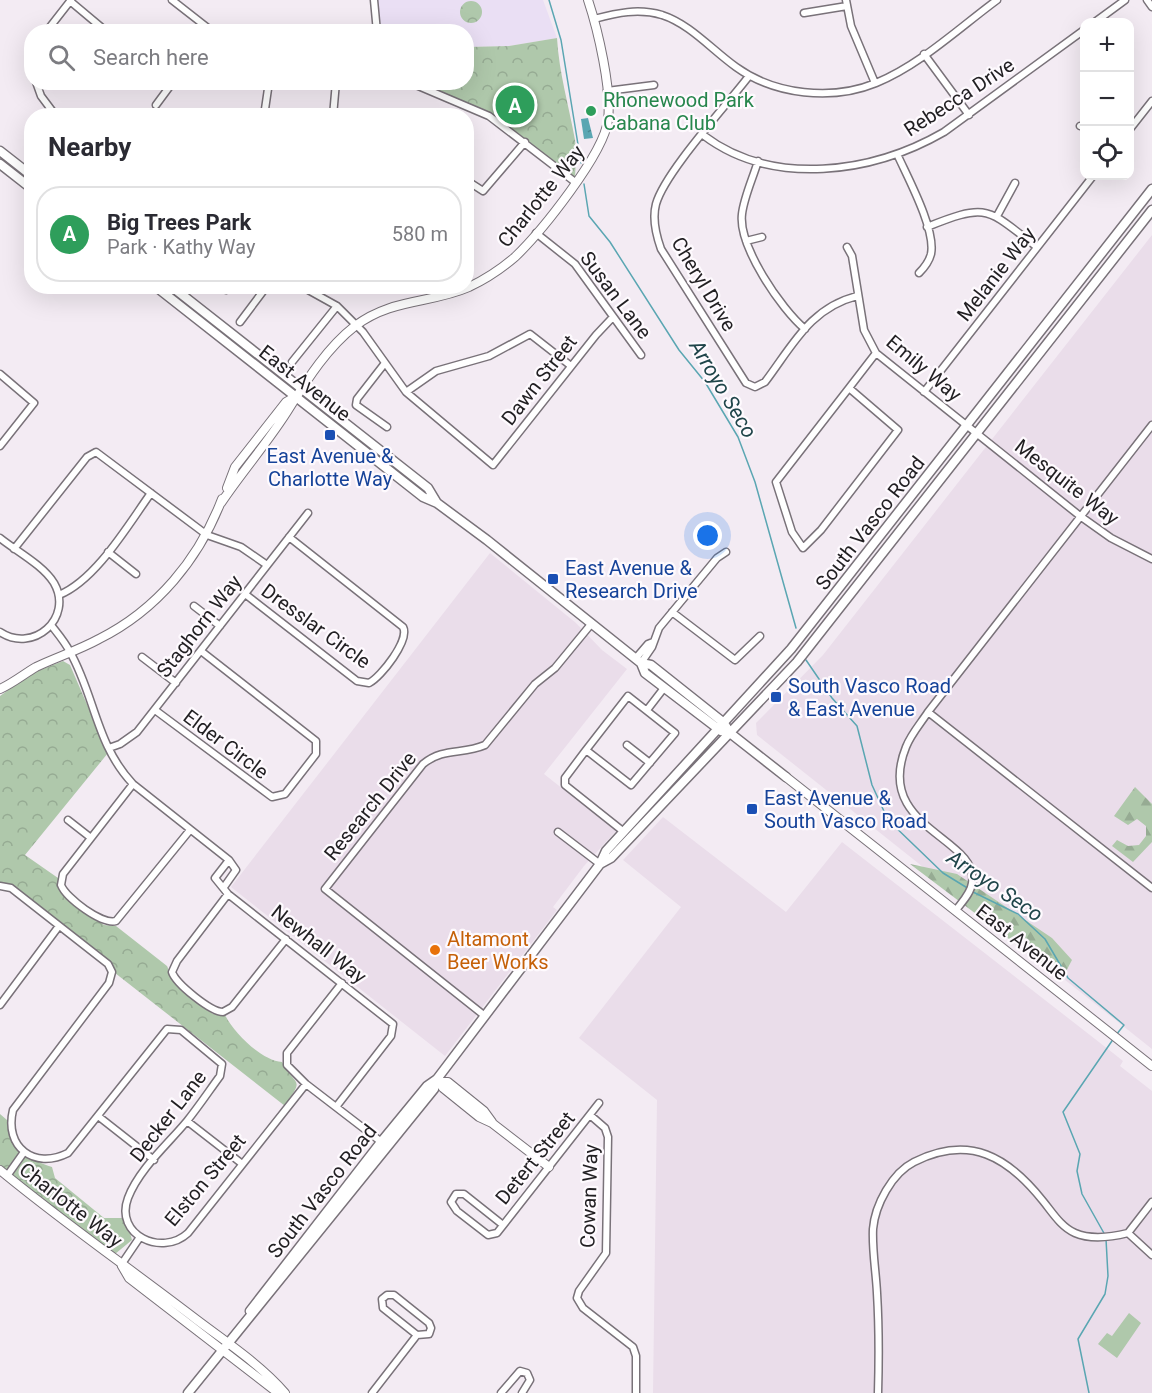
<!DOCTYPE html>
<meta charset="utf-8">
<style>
:root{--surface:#fff;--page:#f2f2f3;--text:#2b2b33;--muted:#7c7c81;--line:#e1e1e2;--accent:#0b8043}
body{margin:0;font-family:Roboto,sans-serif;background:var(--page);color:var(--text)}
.controls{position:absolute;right:18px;top:18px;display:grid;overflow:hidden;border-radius:12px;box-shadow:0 6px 24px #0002}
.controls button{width:54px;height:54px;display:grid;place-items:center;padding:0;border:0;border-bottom:2px solid var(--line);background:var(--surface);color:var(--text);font:30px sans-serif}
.you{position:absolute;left:708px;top:536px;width:21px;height:21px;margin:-15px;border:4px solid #fff;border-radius:50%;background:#1a73e8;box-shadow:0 0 0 9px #1a73e833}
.badge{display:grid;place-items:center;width:39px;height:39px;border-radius:50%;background:var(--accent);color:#fff;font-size:20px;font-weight:700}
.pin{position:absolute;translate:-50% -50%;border:3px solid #fff;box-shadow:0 2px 6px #0006}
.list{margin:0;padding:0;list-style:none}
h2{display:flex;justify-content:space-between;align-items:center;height:78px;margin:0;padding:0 24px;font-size:26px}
h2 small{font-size:20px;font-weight:400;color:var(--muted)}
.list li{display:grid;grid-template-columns:39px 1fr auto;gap:18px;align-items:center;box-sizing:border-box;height:96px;margin:0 12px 12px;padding:0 12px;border:2px solid var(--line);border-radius:24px}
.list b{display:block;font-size:22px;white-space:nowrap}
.list p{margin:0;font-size:20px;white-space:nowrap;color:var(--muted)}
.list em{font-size:20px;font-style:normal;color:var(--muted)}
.icon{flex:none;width:33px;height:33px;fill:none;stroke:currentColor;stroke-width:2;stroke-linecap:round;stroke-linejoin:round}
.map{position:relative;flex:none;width:1152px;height:1393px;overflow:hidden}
.search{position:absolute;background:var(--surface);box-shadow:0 6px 24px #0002;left:24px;top:24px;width:450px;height:66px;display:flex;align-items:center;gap:15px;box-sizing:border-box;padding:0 21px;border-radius:24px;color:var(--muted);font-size:22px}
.panel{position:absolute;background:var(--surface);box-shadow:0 6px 24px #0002;left:24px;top:108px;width:450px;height:186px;border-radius:24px}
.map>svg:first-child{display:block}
.built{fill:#eaddea}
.education{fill:#eadff4}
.grass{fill:#afc8ab}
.forest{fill:url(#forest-firs)}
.park{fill:url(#park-crowns)}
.water{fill:url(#water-ripples)}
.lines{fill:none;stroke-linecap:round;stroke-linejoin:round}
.stream{stroke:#5aa6b2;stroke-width:1.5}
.minor-casing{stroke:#797279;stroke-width:9}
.tertiary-casing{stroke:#797279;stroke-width:10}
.secondary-casing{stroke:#797279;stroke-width:11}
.minor{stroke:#fff;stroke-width:6}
.tertiary{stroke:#fff;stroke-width:8}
.secondary{stroke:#fff;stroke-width:8}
.leisure-dot{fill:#2e9e5b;stroke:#fefafe;stroke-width:2}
.transit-dot{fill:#1a4fb4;stroke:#fefafe;stroke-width:2}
.food-dot{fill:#e8710a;stroke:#fefafe;stroke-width:2}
.labels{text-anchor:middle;stroke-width:4.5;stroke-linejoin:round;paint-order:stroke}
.street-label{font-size:20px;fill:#211f22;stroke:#fefafe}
.leisure-label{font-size:20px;fill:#27864d;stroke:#fefafe;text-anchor:start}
.transit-label{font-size:20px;fill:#164399;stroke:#fefafe;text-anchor:start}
.food-label{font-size:20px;fill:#c56008;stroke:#fefafe;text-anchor:start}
.water-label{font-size:21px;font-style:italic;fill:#20454a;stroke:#fefafe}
</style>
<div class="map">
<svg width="1152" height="1393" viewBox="0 0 1152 1393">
<defs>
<pattern id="forest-firs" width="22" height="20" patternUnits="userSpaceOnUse" patternTransform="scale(1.5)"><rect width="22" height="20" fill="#afc8ab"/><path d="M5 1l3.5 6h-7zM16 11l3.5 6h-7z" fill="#96ab93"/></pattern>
<pattern id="park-crowns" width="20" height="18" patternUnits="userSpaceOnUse" patternTransform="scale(1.5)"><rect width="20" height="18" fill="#afc8ab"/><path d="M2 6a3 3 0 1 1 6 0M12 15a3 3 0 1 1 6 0" fill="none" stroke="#96ab93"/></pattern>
<pattern id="water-ripples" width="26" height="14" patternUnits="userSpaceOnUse" patternTransform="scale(1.5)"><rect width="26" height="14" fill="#5aa6b2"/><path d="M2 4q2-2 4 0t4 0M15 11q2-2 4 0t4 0" fill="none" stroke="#4a8790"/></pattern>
</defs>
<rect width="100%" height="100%" fill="#f3ebf3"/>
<path class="built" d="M1152 235V1049L757 735 756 723 823 655Z
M490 553 576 623 602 650 627 669 544 774 616 831 584 866 553 907 557 910 445 1056 231 887Z
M663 817 786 912 842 842 1113 1053 1123 1061 1120 1066 1152 1091V1393H653L657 1100 579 1038 681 907 623 860Z"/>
<path class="education" d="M374 0H543L557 38 509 46 467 47 466 32 376 31Z"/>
<path class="grass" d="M1129 1313 1141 1323 1117 1358 1098 1344 1107 1333 1112 1336Z"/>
<path class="forest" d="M1135 787 1152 804V842L1133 862 1112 846 1117 840 1128 846 1139 845 1146 836V826L1137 819 1128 825 1114 816Z
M910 864 957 874 1052 938 1072 960 1062 979Z"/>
<path class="park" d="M460 12a11 11 0 1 1 22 0a11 11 0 1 1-22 0Z
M557 38C559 73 569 106 575 140 577 156 575 168 575 182L489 116 409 83 466 82 467 47 509 46Z
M63 661 70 665 108 753 25 855 58 878 59 886 65 896 104 925 116 926 167 966 173 981 213 1014 225 1015C234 1033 261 1060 282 1062 296 1088 305 1076 285 1106L0 883V696L30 674Z
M0 1114 7 1120C9 1148 27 1159 52 1167L55 1178 104 1218H126L132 1240 115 1254 0 1168Z"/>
<path class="water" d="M588 118 593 138 584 139 581 119Z"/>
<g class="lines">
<path class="stream" d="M549 0 561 40 581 163
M584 184 589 216 610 242 679 350 705 382 738 437 755 482 796 628
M806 660 832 698 857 726 872 785 888 820 943 873 969 889
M973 892 1018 914 1045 939 1068 978 1124 1025 1116 1035
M1105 1235 1082 1194 1077 1171 1080 1154 1063 1112 1114 1038
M1089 1393 1078 1339 1105 1294 1108 1276 1106 1239"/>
<g class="minor-casing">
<path id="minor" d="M172 0 213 32
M374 0 377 32
M846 0 851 26 875 83
M1147 0 1152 7
M70 1 107 32
M804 13 847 6
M594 19C617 13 638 8 662 15 690 24 712 50 736 67 775 95 832 101 876 83 920 65 959 28 997 0
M1095 22 1125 0
M46 32 71 0
M924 54 969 115
M749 76C727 105 665 172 656 204 652 219 656 235 661 249L746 383 755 387 765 382C793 345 810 308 857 296
M36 82 41 96 56 116
M409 82 489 116 575 182
M607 91 654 85
M156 105 173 82
M264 116 269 82
M333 116 336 82
M1080 126 1084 127
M1130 129 1152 101
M703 135C773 188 873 173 944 132L1084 30
M898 156C908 178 936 230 931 254 929 262 925 267 919 273
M758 161C753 178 744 197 742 214 738 246 781 309 805 329
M466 180 483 191 525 142
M997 216 1015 183
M927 227C989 202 987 209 1037 247
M536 233 575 264 641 355
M746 241 762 237
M847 247 852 256 864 330 876 353 1080 516 1111 538 1152 559
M301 286 337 306 363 332 406 392 493 465 596 335 613 317
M226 290 228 286
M240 322 267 286
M292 362 337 306
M385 363 357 399 356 405 387 427
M0 374 34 403 0 446
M849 388 898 430 821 530 803 548 792 532 776 482Z
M849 388 876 353
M406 392 436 371 489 356 530 334 571 366
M924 392 1093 176
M0 538C16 551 43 565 54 583 74 618 33 654 0 632
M14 549 87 457 96 452 207 535 241 547 267 565
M108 552 136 574
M245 594 357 681 369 683C381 677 410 640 403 627L289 537
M59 595C96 580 128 525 151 493
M194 606 220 626
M672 612 735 660 760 636
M51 625C58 634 65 642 70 652 95 696 96 745 133 784L229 860 236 870 224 887
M142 657 176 683
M636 658 648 644 653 642
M641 663 652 647 659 628 717 558 726 552
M628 696 675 733 631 785 586 750Z
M155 710 272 797 285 794 316 754V741L201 651
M647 710 664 688
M928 712 1152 888
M627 745 650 763
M109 748 120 744 137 732 308 513
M586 750 565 778V785L624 832
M133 784 63 874 61 885C66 898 102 925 116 921L190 830
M68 820 91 838
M558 832 600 864
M229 860 215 878 228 894 393 1024 391 1036 336 1107
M0 886 11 888 108 964 112 972 109 983 13 1110C4 1147 34 1170 68 1153L167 1029 181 1030 222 1064 220 1076C209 1091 199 1106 187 1121 168 1144 139 1169 128 1198 114 1235 162 1257 188 1233L306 1084
M228 894 177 961 172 972C176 984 211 1012 223 1012L232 1007 286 939
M956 910C962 902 971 893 972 883 980 837 873 829 906 747 911 734 921 723 928 712L1152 425
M342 983 287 1053V1065L306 1084 384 1144
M0 1005 59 926
M485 1016 325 889 423 764C444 747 462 755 485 745L535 684 555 668 592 623
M590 1115 605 1128 608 1137 606 1253 579 1291 577 1298 583 1308 633 1347 636 1356V1393
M98 1116 154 1160
M187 1121 241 1163
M7 1176 24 1152
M503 1225 464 1194H456L451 1202 457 1211 488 1235 497 1233 599 1103
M1128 1233 1152 1202
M121 1265 140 1237
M387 1295H394L429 1323 431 1328 429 1334 417 1335 383 1308 382 1299Z
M372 1393 417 1335
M501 1393 520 1371 527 1373 530 1380 522 1393
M878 1393C879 1359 879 1326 877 1293 876 1272 872 1250 873 1229 875 1205 892 1173 914 1162 970 1134 1008 1157 1043 1201 1052 1212 1061 1227 1075 1233 1091 1240 1112 1237 1128 1233L1152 1255"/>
</g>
<g class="tertiary-casing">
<path id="tertiary" d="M227 488 235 467 286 402 293 398
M221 503C243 470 270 440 290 407 308 378 328 347 355 326 392 298 430 304 469 287 486 279 501 269 515 257 541 232 604 154 608 120 612 90 598 30 588 0
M0 689C13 683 24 674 36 667 57 657 79 650 99 639 157 610 199 559 222 499
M786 777 1152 1066
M437 1079 443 1088 479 1117 492 1123 549 1167
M441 1082H448L484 1111 492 1122
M0 1170C64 1223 132 1270 197 1320 226 1342 261 1365 285 1393
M122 1266 129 1278 278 1393"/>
</g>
<g class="secondary-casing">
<path id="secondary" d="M0 151 32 176
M0 164 32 189
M155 286 423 497 437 503 487 540 641 663 651 665 724 723 730 733 786 777
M171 286 428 488 437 503
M641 663 645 673 721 731
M600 864 611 858 797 662 1152 210
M250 1311 381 1142 427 1086 437 1079
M188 1393 434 1089 437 1079 600 864 606 851 791 649 1152 189"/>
</g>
<use href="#minor" class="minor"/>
<use href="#tertiary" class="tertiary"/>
<use href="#secondary" class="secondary"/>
</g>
<circle class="leisure-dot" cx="591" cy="111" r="6"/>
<g class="transit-dot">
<rect x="324" y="429" width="12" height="12" rx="3"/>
<rect x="547" y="573" width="12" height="12" rx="3"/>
<rect x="770" y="691" width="12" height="12" rx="3"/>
<rect x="746" y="803" width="12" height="12" rx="3"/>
</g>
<circle class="food-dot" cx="435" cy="950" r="6"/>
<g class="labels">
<g class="street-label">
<text transform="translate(959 97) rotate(-33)" y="7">Rebecca Drive</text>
<text transform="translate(541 196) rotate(-51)" y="7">Charlotte Way</text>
<text transform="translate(996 274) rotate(-52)" y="7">Melanie Way</text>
<text transform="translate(704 284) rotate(59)" y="7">Cheryl Drive</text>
<text transform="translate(616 295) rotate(53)" y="7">Susan Lane</text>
<text transform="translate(924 368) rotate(40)" y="7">Emily Way</text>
<text transform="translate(539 380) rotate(-52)" y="7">Dawn Street</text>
<text transform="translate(305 383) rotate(38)" y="7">East Avenue</text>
<text transform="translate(1067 482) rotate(38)" y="7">Mesquite Way</text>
<text transform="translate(870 523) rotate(-52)" y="7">South Vasco Road</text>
<text transform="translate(199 626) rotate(-52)" y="7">Staghorn Way</text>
<text transform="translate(316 626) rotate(36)" y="7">Dresslar Circle</text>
<text transform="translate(226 744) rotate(37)" y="7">Elder Circle</text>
<text transform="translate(370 806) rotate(-51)" y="7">Research Drive</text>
<text transform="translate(1022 942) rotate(38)" y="7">East Avenue</text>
<text transform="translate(319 944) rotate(38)" y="7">Newhall Way</text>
<text transform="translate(168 1116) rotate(-52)" y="7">Decker Lane</text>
<text transform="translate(535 1158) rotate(-51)" y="7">Detert Street</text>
<text transform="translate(205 1180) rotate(-50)" y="7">Elston Street</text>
<text transform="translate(322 1191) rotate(-52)" y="7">South Vasco Road</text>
<text transform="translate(589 1196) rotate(-88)" y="7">Cowan Way</text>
<text transform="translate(71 1205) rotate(38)" y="7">Charlotte Way</text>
</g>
<g class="leisure-label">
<text x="603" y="107">Rhonewood Park<tspan x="603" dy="23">Cabana Club</tspan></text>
</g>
<g class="transit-label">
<text x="330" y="463" text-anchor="middle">East Avenue &amp;<tspan x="330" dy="23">Charlotte Way</tspan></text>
<text x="565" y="575">East Avenue &amp;<tspan x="565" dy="23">Research Drive</tspan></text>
<text x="788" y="693">South Vasco Road<tspan x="788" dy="23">&amp; East Avenue</tspan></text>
<text x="764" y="805">East Avenue &amp;<tspan x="764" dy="23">South Vasco Road</tspan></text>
</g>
<g class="food-label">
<text x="447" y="946">Altamont<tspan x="447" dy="23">Beer Works</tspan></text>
</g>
<g class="water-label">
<text transform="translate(723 389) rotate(59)" y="7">Arroyo Seco</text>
<text transform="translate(995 886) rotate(34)" y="7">Arroyo Seco</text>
</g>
</g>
</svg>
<div class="controls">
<button>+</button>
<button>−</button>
<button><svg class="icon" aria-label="locate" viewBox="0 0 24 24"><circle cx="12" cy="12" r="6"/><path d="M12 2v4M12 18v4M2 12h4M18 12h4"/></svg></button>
</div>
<div class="you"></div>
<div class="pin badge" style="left:515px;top:105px;background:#2e9e5b">A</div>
<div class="search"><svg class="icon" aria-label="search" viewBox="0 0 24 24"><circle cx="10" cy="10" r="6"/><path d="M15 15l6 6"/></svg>Search here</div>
<section class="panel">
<h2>Nearby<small></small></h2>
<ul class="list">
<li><span class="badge" style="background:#2e9e5b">A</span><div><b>Big Trees Park</b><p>Park · Kathy Way</p></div><em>580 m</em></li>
</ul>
</section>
</div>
